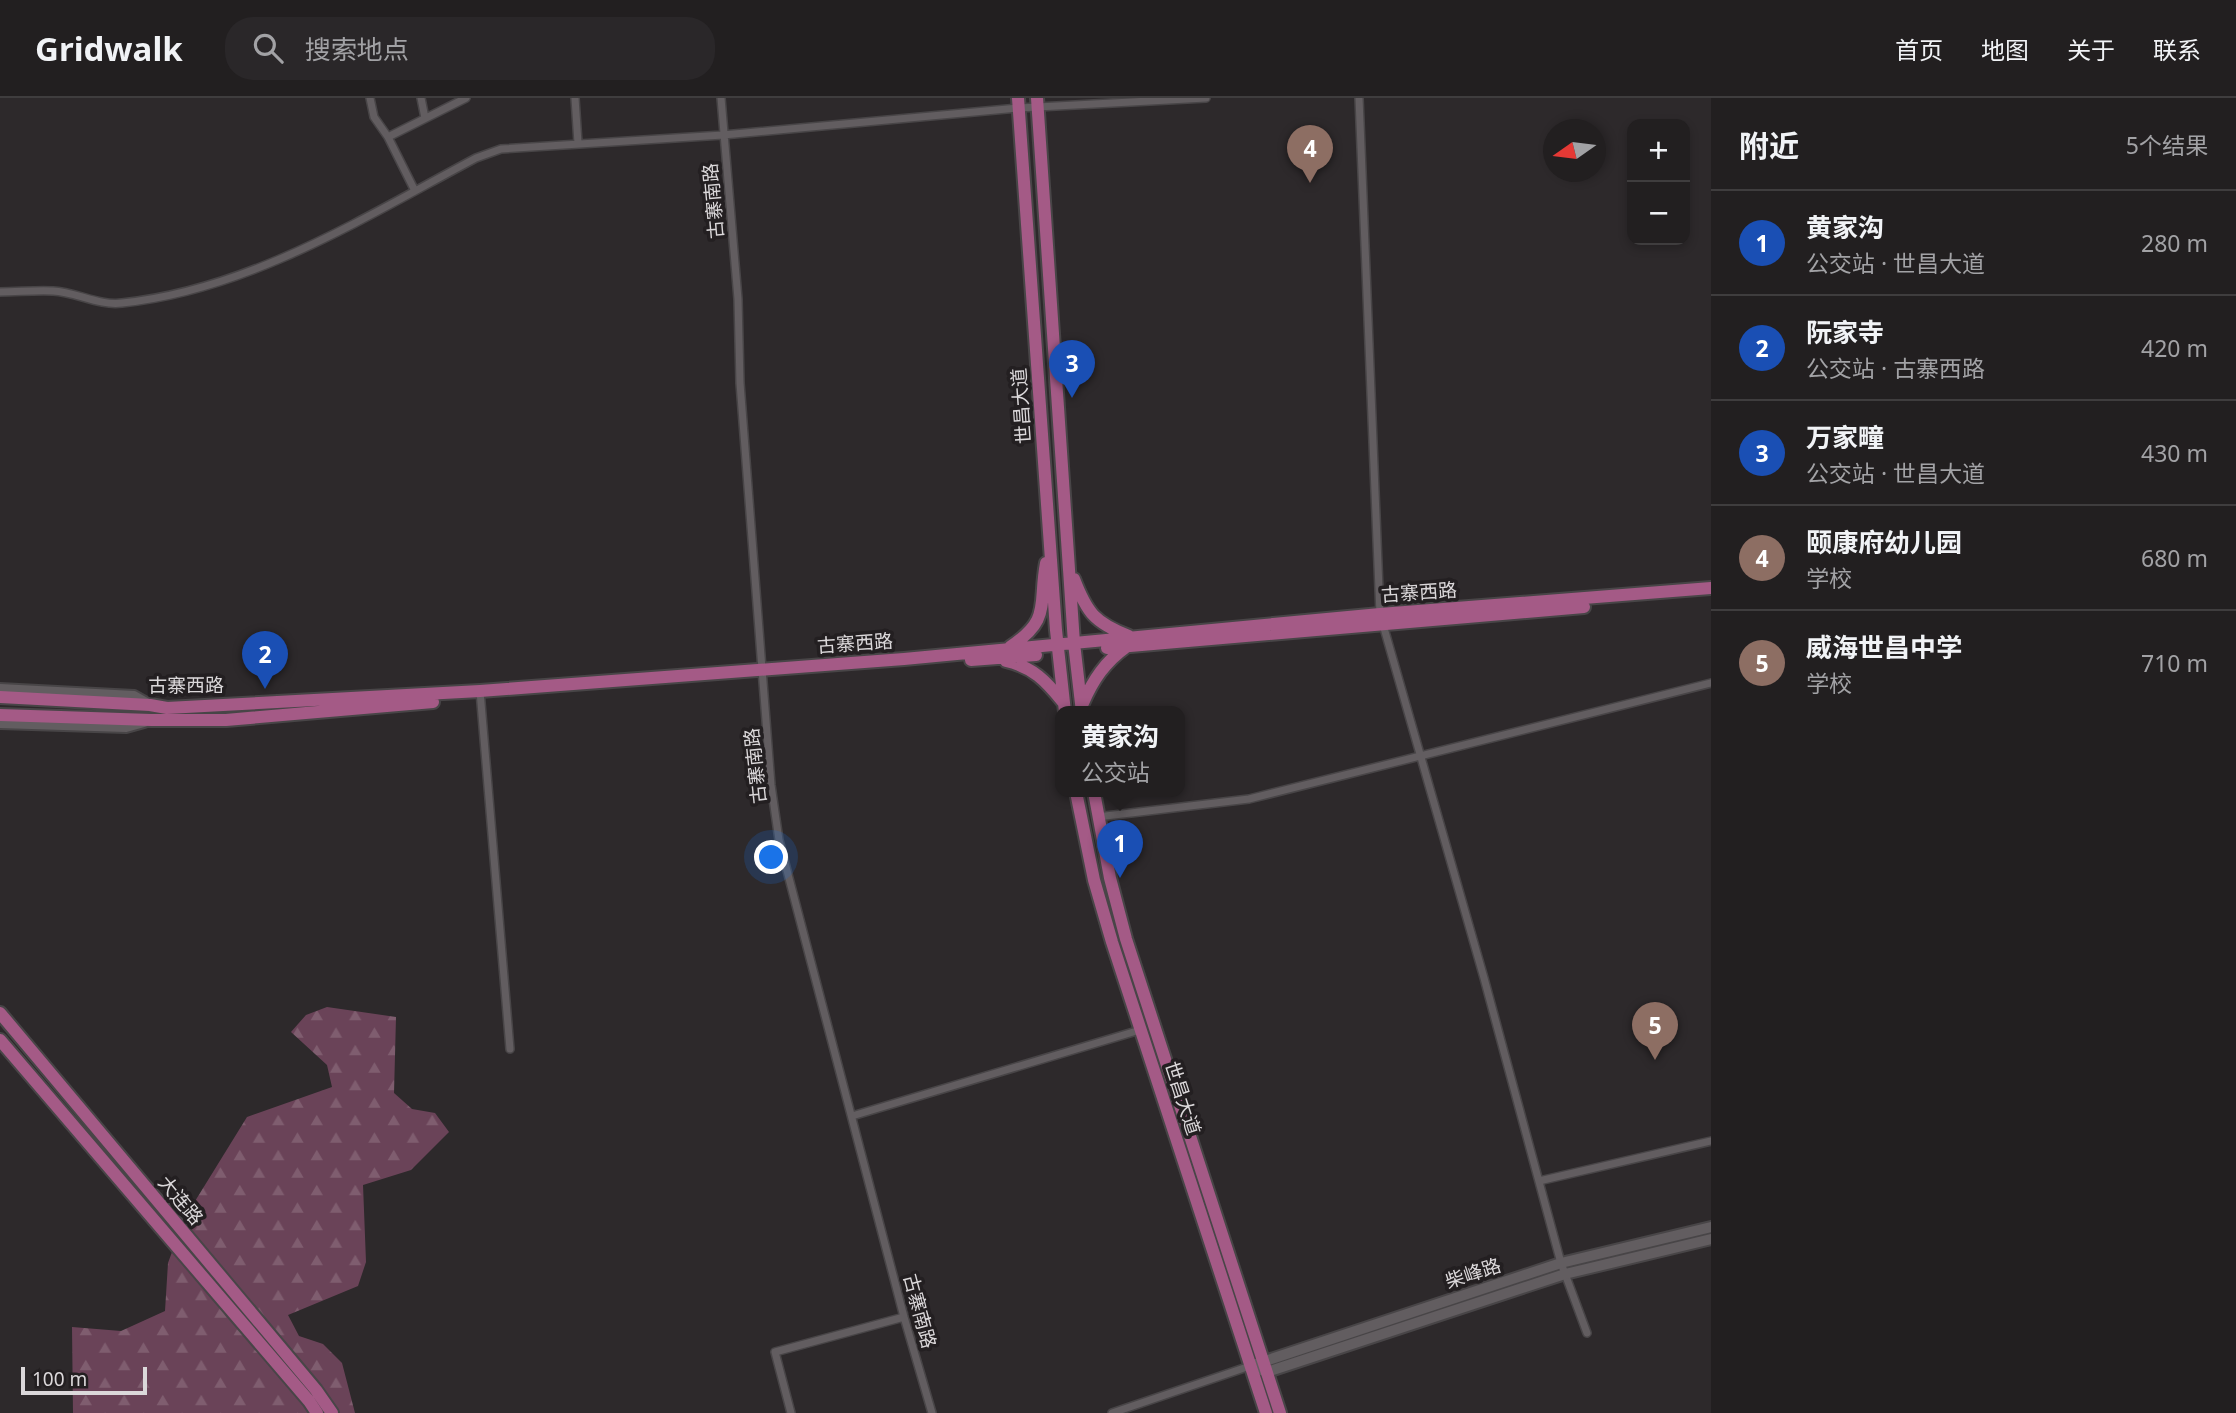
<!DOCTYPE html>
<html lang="zh">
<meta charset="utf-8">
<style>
:root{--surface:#221f20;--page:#2a2729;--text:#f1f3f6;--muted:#a2a2a5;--line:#3f3d3e;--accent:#ea580c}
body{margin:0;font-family:"Noto Sans","Noto Sans SC",sans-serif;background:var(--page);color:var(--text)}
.controls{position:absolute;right:21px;top:21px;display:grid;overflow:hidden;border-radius:14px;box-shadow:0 4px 10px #0003}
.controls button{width:63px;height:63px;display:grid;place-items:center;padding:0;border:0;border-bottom:2px solid var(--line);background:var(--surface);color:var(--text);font:35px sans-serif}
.compass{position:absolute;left:1543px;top:21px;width:63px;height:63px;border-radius:50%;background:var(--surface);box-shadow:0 4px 10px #0003;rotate:256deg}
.scale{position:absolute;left:21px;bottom:18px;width:126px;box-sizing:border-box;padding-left:7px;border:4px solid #dbd8da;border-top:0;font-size:19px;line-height:24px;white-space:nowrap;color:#dbd8da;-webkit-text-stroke:5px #231f21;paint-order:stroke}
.you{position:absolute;left:772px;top:760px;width:24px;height:24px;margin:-18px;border:5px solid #fff;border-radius:50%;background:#1a73e8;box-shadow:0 0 0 10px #1a73e833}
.badge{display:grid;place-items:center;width:46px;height:46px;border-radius:50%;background:var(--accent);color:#fff;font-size:23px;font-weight:700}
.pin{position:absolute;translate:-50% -58px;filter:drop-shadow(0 2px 4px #0008)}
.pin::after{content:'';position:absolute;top:37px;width:24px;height:21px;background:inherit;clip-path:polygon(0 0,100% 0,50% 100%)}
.popup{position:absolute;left:1055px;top:608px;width:130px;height:91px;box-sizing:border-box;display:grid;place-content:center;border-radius:14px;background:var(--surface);filter:drop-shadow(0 2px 5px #0005);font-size:23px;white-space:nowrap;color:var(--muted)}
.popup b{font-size:26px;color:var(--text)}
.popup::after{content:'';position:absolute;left:50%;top:100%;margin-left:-14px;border:14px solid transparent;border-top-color:var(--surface)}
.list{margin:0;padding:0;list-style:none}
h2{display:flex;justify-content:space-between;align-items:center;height:91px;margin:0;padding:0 28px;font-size:30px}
h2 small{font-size:23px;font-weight:400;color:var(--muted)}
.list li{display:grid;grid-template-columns:46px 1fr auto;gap:21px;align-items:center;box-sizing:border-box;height:105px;padding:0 28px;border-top:2px solid var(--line)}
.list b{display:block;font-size:26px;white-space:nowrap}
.list p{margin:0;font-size:23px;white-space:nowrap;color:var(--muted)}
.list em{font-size:23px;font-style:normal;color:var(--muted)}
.icon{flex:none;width:38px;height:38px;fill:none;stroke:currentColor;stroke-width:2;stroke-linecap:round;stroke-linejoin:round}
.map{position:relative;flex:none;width:1711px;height:1315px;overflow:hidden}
header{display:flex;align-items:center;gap:42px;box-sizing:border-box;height:98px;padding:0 35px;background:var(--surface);border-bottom:2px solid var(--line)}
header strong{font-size:33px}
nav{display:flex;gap:38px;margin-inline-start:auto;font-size:24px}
.search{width:490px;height:63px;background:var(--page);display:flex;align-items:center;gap:18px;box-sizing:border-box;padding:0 24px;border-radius:28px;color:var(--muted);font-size:26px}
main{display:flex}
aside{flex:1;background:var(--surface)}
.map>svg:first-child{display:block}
.forest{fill:url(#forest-firs)}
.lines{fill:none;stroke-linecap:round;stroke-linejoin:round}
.street-casing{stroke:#484547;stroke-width:10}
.secondary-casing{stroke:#484547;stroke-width:14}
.primary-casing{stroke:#484547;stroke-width:16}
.street{stroke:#625d60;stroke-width:7}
.secondary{stroke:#625d60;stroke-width:10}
.primary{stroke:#a45a86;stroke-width:12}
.labels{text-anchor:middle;stroke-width:7;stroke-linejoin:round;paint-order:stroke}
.street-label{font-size:19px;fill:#dbd8da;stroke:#231f21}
</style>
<header>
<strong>Gridwalk</strong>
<div class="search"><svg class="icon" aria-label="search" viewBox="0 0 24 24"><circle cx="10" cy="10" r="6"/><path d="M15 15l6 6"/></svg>搜索地点</div>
<nav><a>首页</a><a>地图</a><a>关于</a><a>联系</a></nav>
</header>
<main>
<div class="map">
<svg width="1711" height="1315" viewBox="0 0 1711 1315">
<defs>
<pattern id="forest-firs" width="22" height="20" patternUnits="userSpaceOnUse" patternTransform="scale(1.75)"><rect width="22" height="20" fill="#6a4358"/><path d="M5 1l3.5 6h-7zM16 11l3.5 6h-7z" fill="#7f5d6f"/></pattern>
</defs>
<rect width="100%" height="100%" fill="#2d292b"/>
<path class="forest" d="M327 909 396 919 394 995 412 1011 435 1015 449 1034 411 1072 363 1087 366 1164 358 1188 288 1217 299 1238 323 1246 342 1265 355 1315H73L72 1229 121 1233 165 1213 168 1165 184 1121 247 1019 332 989 327 967 291 934 306 917Z"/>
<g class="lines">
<g class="street-casing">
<path id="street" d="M370 0 374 19 388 39 415 93
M421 0 425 20
M575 0 578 45
M721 0 738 201 740 285 762 571 771 687 779 742 904 1219 932 1315
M1359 0 1380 516 1484 880 1561 1165 1587 1235
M388 39 466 0
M0 194C18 194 36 192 53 193 76 194 99 208 122 205 249 192 365 119 476 60L501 51 723 37 1019 10 1206 0
M480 593 510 951
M1097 719 1249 701 1711 585
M852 1018 1140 932
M1539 1083 1711 1043
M791 1315 775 1254 904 1219
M1112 1315 1250 1268"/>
</g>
<g class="secondary-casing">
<path id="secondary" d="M0 591 134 598 150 607
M0 625 126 629 144 624
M1250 1268 1561 1165 1711 1129
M1259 1271 1267 1274 1565 1176 1711 1141"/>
</g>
<g class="primary-casing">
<path id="primary" d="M1018 0 1056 532 1065 614
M1037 0 1074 545 1082 614
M1074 481C1087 515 1095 525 1129 538
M1010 549C1052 521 1038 507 1046 465
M1107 550 1584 509
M971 562 1036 557
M1006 563C1033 569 1046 583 1063 604
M0 599 150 607 167 610 480 593 904 561 1380 516 1711 490
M1083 605C1093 582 1105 564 1126 549
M0 617 151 622H226L433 604
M1076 694 1094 782 1112 844 1266 1315
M1094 694 1110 780 1126 841 1280 1315
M0 915 316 1292 332 1315
M0 942 309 1303 317 1315"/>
</g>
<use href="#street" class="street"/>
<use href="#secondary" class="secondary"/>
<use href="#primary" class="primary"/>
</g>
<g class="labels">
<g class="street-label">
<text transform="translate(713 103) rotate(-95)" y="7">古寨南路</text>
<text transform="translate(1021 308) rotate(-94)" y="7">世昌大道</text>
<text transform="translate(1419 494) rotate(-4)" y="7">古寨西路</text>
<text transform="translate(855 545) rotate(-4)" y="7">古寨西路</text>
<text x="186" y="594">古寨西路</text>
<text transform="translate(755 668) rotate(-96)" y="7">古寨南路</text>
<text transform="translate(1183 1000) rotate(72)" y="7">世昌大道</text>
<text transform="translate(181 1102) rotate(50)" y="7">大连路</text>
<text transform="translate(1473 1175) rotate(-18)" y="7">柴峰路</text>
<text transform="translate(920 1213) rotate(75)" y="7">古寨南路</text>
</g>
</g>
</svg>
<div class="controls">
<button>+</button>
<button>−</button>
</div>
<svg class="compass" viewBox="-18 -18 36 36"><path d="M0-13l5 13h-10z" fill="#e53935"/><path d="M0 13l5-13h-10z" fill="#a2a2a5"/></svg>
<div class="scale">100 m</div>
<div class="you"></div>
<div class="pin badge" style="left:1120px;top:780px;background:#1a4fb4">1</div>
<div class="popup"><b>黄家沟</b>公交站</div>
<div class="pin badge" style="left:265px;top:591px;background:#1a4fb4">2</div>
<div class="pin badge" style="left:1072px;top:300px;background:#1a4fb4">3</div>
<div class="pin badge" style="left:1310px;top:85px;background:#8d6e63">4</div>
<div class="pin badge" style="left:1655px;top:962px;background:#8d6e63">5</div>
</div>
<aside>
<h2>附近<small>5个结果</small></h2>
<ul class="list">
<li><span class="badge" style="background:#1a4fb4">1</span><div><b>黄家沟</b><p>公交站 · 世昌大道</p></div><em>280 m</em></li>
<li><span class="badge" style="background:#1a4fb4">2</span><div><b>阮家寺</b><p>公交站 · 古寨西路</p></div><em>420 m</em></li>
<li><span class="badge" style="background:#1a4fb4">3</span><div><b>万家疃</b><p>公交站 · 世昌大道</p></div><em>430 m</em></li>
<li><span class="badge" style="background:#8d6e63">4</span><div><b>颐康府幼儿园</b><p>学校</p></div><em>680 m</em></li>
<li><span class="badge" style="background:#8d6e63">5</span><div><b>威海世昌中学</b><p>学校</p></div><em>710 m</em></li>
</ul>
</aside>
</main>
